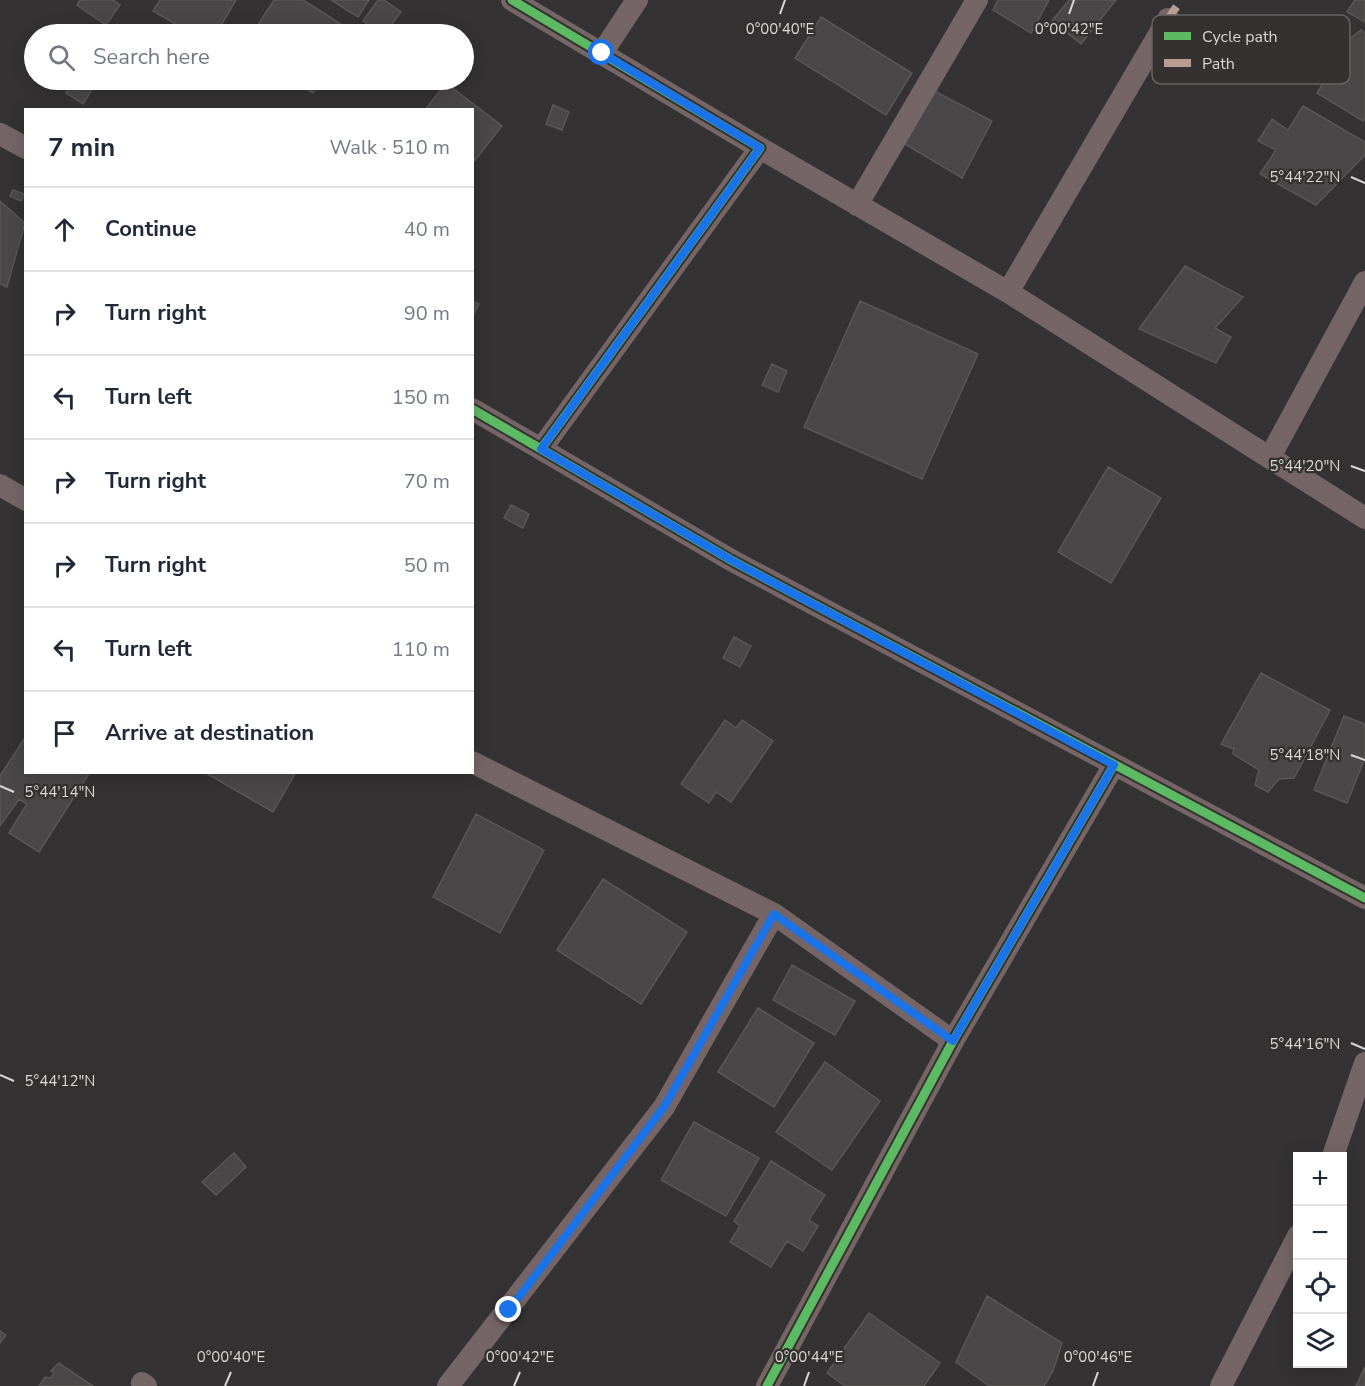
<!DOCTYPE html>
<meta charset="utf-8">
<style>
:root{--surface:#fff;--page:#f6f6f7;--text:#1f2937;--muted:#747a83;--line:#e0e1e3}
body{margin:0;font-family:"Nunito Sans",sans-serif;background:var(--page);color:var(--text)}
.controls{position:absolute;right:18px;bottom:18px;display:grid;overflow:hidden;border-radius:0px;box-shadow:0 3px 15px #0003}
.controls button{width:54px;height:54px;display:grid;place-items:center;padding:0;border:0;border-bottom:2px solid var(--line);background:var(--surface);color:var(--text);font:30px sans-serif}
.stop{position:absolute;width:18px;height:18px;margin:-14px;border:4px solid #1a73e8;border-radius:50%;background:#fff}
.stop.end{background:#1a73e8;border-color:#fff;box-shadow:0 2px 6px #0008}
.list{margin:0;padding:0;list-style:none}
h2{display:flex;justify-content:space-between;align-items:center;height:78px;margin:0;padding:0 24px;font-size:26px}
h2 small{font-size:20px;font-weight:400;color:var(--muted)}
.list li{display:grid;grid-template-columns:39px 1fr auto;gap:18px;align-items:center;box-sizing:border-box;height:84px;padding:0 24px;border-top:2px solid var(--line)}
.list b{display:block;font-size:22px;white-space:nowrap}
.list em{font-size:20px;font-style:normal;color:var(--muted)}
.icon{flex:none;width:33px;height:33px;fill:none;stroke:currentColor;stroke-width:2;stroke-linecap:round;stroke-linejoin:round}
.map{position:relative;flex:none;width:1365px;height:1386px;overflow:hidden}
.search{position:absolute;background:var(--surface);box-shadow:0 3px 15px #0003;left:24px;top:24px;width:450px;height:66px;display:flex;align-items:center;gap:15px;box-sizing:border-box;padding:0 21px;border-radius:33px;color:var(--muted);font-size:22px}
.panel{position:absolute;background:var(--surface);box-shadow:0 3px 15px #0003;left:24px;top:108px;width:450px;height:666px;border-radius:0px}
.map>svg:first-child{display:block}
.building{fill:#494747;stroke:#585656;stroke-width:1.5}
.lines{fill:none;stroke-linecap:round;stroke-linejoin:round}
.minor{stroke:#756566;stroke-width:22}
.quiet{stroke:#b99d93;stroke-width:8;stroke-dasharray:15 8;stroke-linecap:butt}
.cycleway-casing{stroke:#353131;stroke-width:13}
.cycleway{stroke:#5cba63;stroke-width:9}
.route{stroke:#1a73e8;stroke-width:8}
.ticks{fill:none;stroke:#d9d7d7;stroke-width:2}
.key{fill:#353131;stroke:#666363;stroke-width:1.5}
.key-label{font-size:16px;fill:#d9d7d7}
.ticks-label{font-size:15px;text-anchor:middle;fill:#d9d7d7;stroke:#353131;stroke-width:4.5;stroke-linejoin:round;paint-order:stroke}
</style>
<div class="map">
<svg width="1365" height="1386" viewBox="0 0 1365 1386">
<rect width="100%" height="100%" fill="#343232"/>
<path class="building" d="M80 0H113L120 5 106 25 77 5Z
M160 0H236L216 34H193L153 11Z
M274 0H303L352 31 350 34H252Z
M331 0H369L358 17Z
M378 0H384L401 12 385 34H382L363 21Z
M998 0H1049L1031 33 993 10Z
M1069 0H1116L1081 44 1052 21Z
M1355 0H1365V22L1347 12Z
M821 17 912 73 886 115 795 58Z
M1361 30 1365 33V117L1363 121 1317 93 1328 75 1325 58Z
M74 80H98L83 104 66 93Z
M303 80H321L313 93 300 85Z
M446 83 502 126 472 164V110H425Z
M932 87 938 93 992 121 962 178 903 143Z
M553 105 569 112 562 130 546 124Z
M1303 106 1365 142V155L1316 205 1260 174 1276 150 1258 141 1272 119 1288 130Z
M13 190 24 194 21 201 10 196Z
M0 201 25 223 7 287 0 284Z
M1185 266 1243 297 1215 328 1231 337 1216 363 1139 329Z
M472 301 479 304 472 317Z
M860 301 978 354 922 479 804 427Z
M772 364 787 371 778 392 762 385Z
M1108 467 1161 498 1111 583 1058 552Z
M511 505 529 514 523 528 504 518Z
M734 637 751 646 740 667 723 658Z
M1261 673 1330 710 1294 778 1279 779 1268 792 1255 785 1259 770 1233 754 1234 749 1221 744Z
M1344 716 1365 724V758L1347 803 1314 790Z
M725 720 736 728 742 720 773 741 731 802 716 792 709 803 681 784Z
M26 736V772H90L39 852 9 833 27 804 19 799 0 826V776Z
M204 772H296L273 812Z
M476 814 544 850 500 933 433 897Z
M603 879 687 932 641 1004 557 950Z
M792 965 855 1001 835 1035 773 1000Z
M758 1008 814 1043 774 1107 718 1072Z
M825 1062 880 1101 832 1170 776 1132Z
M694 1122 759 1158 726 1216 661 1180Z
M234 1153 246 1167 216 1195 202 1182Z
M771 1161 825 1195 809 1220 818 1226 803 1251 787 1241 771 1267 730 1242 740 1226 734 1221Z
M987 1296 1062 1343 1053 1371 1044 1386H989L956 1362Z
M869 1313 940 1363 924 1386H845L827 1373Z
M0 1331 6 1335 0 1343Z
M59 1363 93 1386H39L45 1377 51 1378 54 1373 51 1371Z
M1365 1367V1386H1356Z"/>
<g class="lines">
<path class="minor" d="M602 53 637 0
M0 134 26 148
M760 148 1008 292 1365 518
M857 205 977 0
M1008 292 1168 19
M472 409 541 449 760 148 512 0
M541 449 731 560 1365 898
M1270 457 1365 282
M0 485 26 500
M472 762 774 914 953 1041
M1333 1156 1365 1063
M142 1383 146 1386
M448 1386 664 1107 774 914
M767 1386 953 1041 1114 765
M1221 1386 1298 1236"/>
<path class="quiet" d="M1168 19 1181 0"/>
<g class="cycleway-casing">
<path id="cycleway" d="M472 409 541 449 760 148 512 0
M541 449 731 560 1365 898
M767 1386 953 1041 1114 765"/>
</g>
<use href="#cycleway" class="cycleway"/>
</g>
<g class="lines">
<path class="route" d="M509 1310 664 1107 774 914 953 1041 1114 765 731 560 541 449 760 148 602 53"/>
</g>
<path class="ticks" d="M780 14 785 0M1069 14 1074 0M1351 177 1365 183M1351 466 1365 471M1351 755 1365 760M0 786 14 792M1351 1043 1365 1049M0 1075 14 1081M225 1386 231 1372M514 1386 520 1372M804 1386 809 1372M1093 1386 1098 1372"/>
<rect x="1152" y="15" width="198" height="69" rx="9" class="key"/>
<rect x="1164" y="32" width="27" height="8" fill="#5cba63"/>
<rect x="1164" y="59" width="27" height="8" fill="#b99d93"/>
<g class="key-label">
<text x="1202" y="42">Cycle path</text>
<text x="1202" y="69">Path</text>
</g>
<g class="ticks-label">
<text x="780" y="34">0°00'40"E</text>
<text x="1069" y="34">0°00'42"E</text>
<text x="1305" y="182">5°44'22"N</text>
<text x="1305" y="471">5°44'20"N</text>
<text x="1305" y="760">5°44'18"N</text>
<text x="60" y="797">5°44'14"N</text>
<text x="1305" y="1049">5°44'16"N</text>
<text x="60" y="1086">5°44'12"N</text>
<text x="231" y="1362">0°00'40"E</text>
<text x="520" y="1362">0°00'42"E</text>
<text x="809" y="1362">0°00'44"E</text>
<text x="1098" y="1362">0°00'46"E</text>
</g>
</svg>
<div class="controls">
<button>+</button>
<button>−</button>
<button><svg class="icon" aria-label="locate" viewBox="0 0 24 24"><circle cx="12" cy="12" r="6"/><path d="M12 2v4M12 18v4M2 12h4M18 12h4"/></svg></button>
<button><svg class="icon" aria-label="layers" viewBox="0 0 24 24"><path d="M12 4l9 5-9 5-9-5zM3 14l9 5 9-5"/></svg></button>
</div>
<div class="stop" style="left:602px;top:53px"></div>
<div class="stop end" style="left:509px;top:1310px"></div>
<div class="search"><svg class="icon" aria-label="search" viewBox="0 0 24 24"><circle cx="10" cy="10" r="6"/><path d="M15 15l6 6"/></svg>Search here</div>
<section class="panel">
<h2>7 min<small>Walk · 510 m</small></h2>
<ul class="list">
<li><svg class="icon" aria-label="ahead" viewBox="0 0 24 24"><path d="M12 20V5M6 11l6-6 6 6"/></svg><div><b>Continue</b></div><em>40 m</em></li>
<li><svg class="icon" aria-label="right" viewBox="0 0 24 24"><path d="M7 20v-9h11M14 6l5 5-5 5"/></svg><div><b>Turn right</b></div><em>90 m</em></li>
<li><svg class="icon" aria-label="left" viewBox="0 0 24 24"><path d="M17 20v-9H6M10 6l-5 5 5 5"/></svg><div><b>Turn left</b></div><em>150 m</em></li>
<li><svg class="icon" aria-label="right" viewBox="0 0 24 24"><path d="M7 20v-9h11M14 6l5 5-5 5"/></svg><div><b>Turn right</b></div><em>70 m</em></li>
<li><svg class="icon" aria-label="right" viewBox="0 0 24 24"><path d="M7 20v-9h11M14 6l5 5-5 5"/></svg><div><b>Turn right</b></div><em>50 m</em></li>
<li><svg class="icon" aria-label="left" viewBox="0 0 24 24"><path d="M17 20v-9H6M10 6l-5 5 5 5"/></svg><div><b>Turn left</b></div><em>110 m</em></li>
<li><svg class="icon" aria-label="arrive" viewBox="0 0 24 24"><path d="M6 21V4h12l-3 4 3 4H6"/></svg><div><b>Arrive at destination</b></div></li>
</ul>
</section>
</div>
